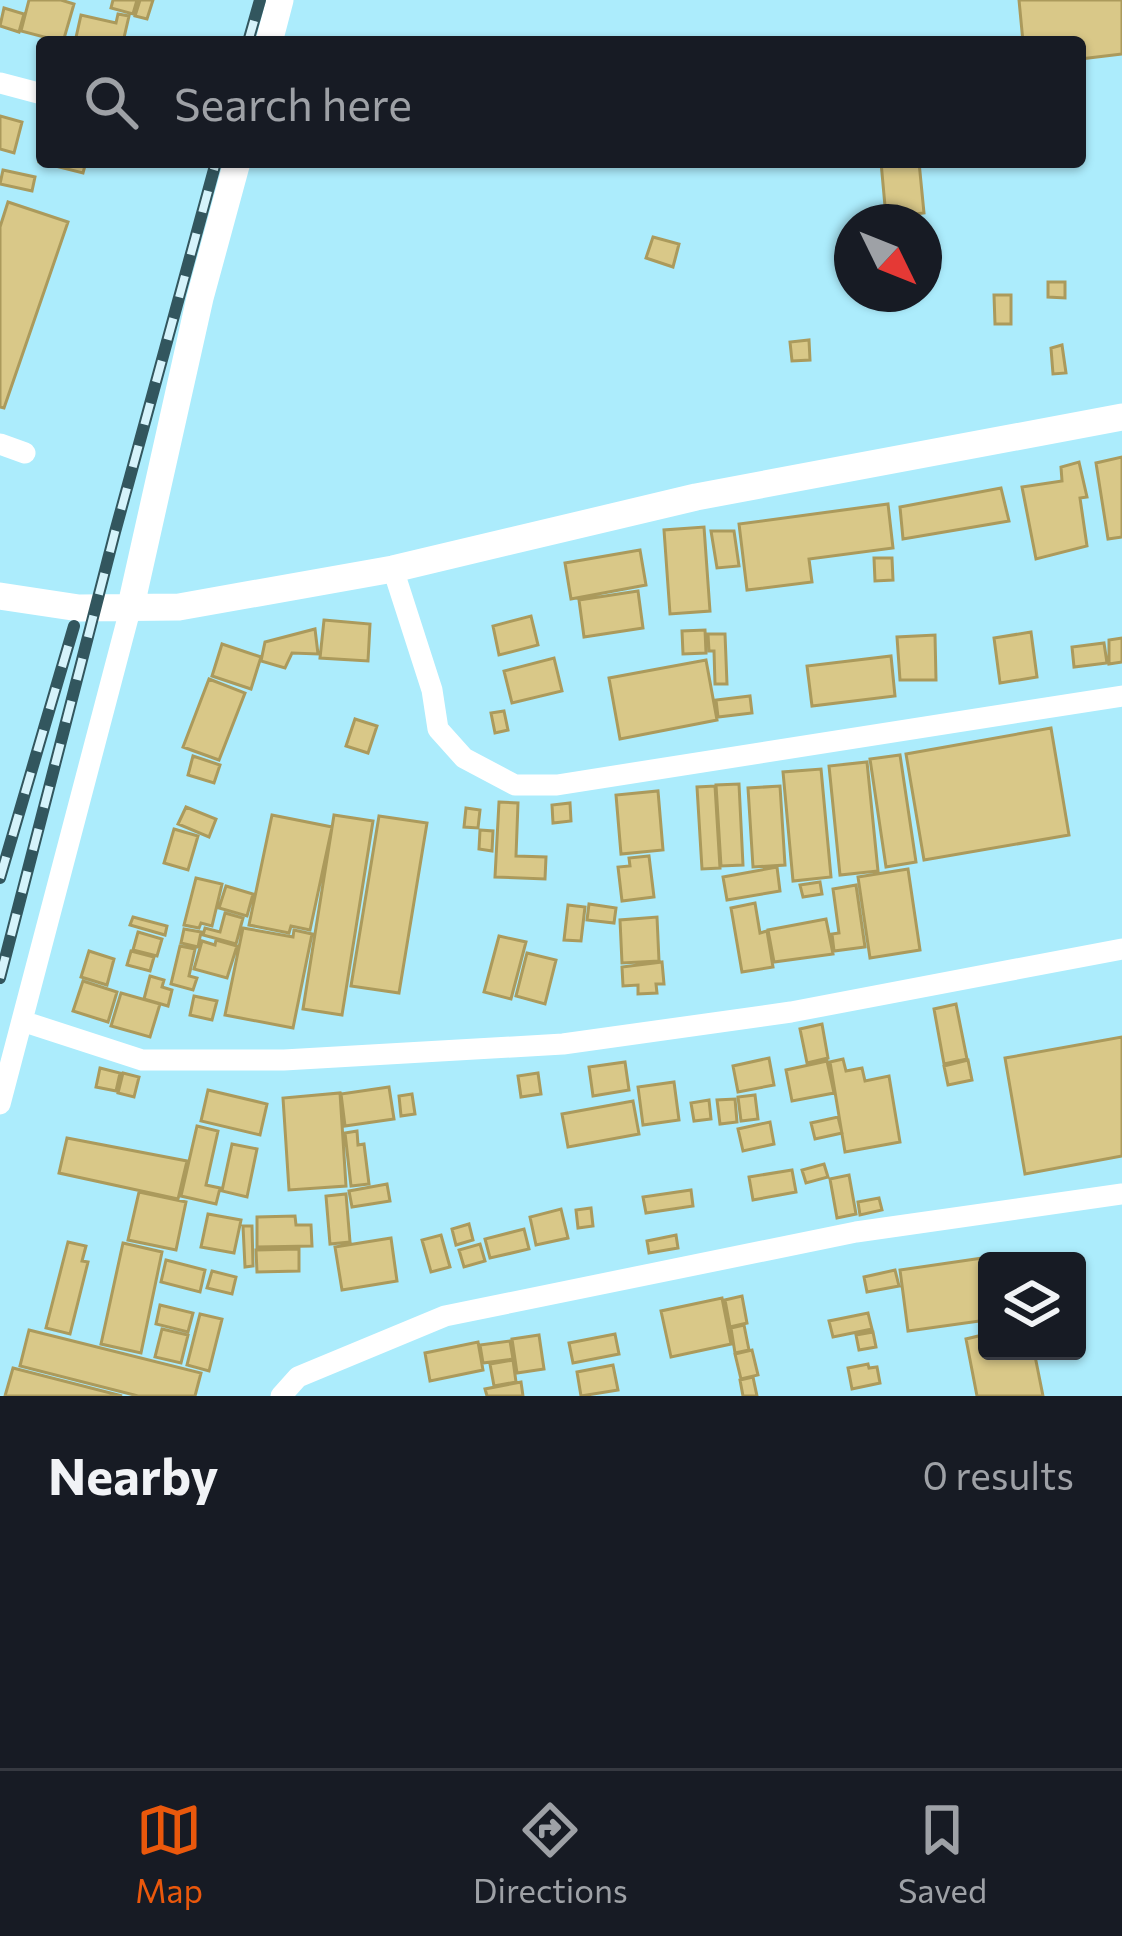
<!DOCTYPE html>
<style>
:root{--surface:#171b24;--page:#242831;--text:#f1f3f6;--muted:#9ea1a6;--line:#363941;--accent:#ea580c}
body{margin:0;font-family:Commissioner,sans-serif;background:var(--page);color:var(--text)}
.controls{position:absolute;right:36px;bottom:36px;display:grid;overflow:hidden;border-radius:12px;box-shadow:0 3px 9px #0004}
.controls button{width:108px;height:108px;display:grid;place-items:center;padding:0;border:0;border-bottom:3px solid var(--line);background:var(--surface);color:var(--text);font:60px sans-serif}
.compass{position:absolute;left:834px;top:204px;width:108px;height:108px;border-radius:50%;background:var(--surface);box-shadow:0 3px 9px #0004;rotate:133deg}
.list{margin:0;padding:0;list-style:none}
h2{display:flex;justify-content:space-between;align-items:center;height:156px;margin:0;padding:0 48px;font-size:51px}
h2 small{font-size:39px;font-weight:400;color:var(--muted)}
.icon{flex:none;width:66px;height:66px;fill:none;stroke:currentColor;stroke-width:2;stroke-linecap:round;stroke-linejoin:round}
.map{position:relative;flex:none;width:1122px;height:1396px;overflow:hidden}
.search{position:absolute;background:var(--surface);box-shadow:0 3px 9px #0004;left:36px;right:36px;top:36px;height:132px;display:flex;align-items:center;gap:30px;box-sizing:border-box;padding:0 42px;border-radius:12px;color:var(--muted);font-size:45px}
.sheet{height:372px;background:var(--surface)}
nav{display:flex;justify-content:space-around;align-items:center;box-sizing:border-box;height:168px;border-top:3px solid var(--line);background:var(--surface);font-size:33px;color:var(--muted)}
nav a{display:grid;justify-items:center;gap:6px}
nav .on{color:var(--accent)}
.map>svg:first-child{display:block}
.building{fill:#d9c888;stroke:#ab9a5c;stroke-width:3}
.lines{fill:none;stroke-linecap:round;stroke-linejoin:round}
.minor{stroke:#fff;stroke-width:21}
.tertiary{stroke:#fff;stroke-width:27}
.rail-casing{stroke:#32565e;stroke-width:12}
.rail{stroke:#d5f3fb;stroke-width:8;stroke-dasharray:22;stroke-linecap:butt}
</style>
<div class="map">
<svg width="1122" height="1396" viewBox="0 0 1122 1396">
<rect width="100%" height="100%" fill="#acecfc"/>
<path class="building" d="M29 0H61L74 4 63 42 21 31Z
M113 0H137L133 14 111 8Z
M140 0H153L147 19 135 16Z
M1019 0H1122V54L1080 59V42H1023Z
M4 8 24 14 19 32 0 26Z
M118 14 129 16 123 42H75L81 15 116 23Z
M0 116 22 122 14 153 0 149Z
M42 152V162H86L83 173 39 162Z
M881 162H919L924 213 886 217Z
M3 170 35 177 32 191 0 184Z
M8 202 68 222 4 408 0 407V227Z
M653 237 679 244 673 267 646 258Z
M1048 282H1065V298L1048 297Z
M994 295H1011V324H995Z
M809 340 810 360 792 361 790 342Z
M1062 345 1066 373 1053 374 1051 348Z
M1122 457V537L1108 539 1096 463Z
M1079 462 1087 497 1080 498 1087 546 1036 559 1022 487 1062 481 1061 467Z
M1001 488 1009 521 903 539 900 507Z
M888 504 893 548 809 559 812 582 747 590 739 524Z
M704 527 710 611 670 614 664 530Z
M711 531H734L739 566 717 568Z
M640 550 646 585 571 599 565 563Z
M874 558H892L893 580 875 581Z
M638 591 643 628 584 637 579 600Z
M531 616 538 645 499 655 493 626Z
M324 620 370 624 368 661 320 658Z
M315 629 318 654 292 653 285 668 261 661 265 642Z
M705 630 706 653 683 654 682 631Z
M1031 632 1037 677 1000 683 994 638Z
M708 634H725L727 684H715L714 651H709Z
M935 635 936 680H900L897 637Z
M1122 638V662L1109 664V640Z
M1104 643 1107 663 1074 667 1072 647Z
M222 644 261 657 251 689 212 676Z
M891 656 895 696 812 706 807 666Z
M554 658 562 691 512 703 504 671Z
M706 660 717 720 620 739 609 678Z
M209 679 245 693 219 760 183 747Z
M750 696 752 713 718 717 716 700Z
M504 711 508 730 495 733 491 713Z
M355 719 377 726 368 753 346 746Z
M1051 728 1069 835 924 860 906 754Z
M900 755 916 862 886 867 870 759Z
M193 756 220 765 214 783 188 775Z
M867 762 878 871 840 875 829 766Z
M821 769 831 877 793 881 783 772Z
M739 784 743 865 721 866 716 785Z
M715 786 720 868 702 869 697 787Z
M780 786 785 865 753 867 748 788Z
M658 791 663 850 621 854 616 795Z
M499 802 518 803 516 856 546 857 545 879 495 877Z
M570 803 571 821 553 823 552 805Z
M186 807 216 819 209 837 178 824Z
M466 808 480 810 478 828 464 827Z
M272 815 332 827 310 930 291 926 289 933 249 925Z
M334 815 373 821 342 1015 303 1009Z
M379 816 427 823 399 993 351 986Z
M174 829 198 836 188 870 164 863Z
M480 830 493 831 492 851 479 849Z
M649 856 654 897 622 901 618 867 630 866 629 858Z
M777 867 780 891 727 900 723 877Z
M908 869 920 950 870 958 858 877Z
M196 878 222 884 212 926 201 923 199 928 184 925Z
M820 882 822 894 803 897 800 885Z
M856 885 865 947 834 951 832 934 839 933 833 889Z
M226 886 253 894 247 916 219 908Z
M755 903 760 933 767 931 773 967 742 972 731 908Z
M589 904 616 908 614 923 587 920Z
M568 905 585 907 581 941 564 940Z
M225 913 243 918 236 944 203 935 205 928 220 932Z
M133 917 167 926 165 935 130 925Z
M657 917 659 961 622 963 620 920Z
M826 919 833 954 774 962 768 930Z
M243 928 293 937 294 930 312 934 293 1028 225 1015Z
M184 929 201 932 198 947 181 943Z
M138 932 162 939 157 956 133 950Z
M499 936 526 942 511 999 484 992Z
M216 940 237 946 227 978 194 969 202 941 215 945Z
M180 946 195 949 189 976 197 978 193 990 171 984Z
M89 951 114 959 107 985 81 977Z
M131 951 154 957 150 971 127 965Z
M527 953 556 960 545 1004 516 996Z
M662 962 664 984H656L657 993 638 994V985L623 986 622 967Z
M150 976 164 980 162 987 172 990 168 1006 144 999Z
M83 981 117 992 108 1022 73 1011Z
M121 993 160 1004 150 1037 111 1026Z
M194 996 217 1001 212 1020 190 1015Z
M956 1004 967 1059 944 1064 934 1009Z
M822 1024 828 1058 807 1063 800 1029Z
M1122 1037V1156L1025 1174 1005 1058Z
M769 1058 774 1085 738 1092 733 1066Z
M843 1059 846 1071 862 1068 865 1081 889 1076 900 1142 845 1152 830 1062Z
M968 1060 972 1080 948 1085 944 1066Z
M827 1061 834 1093 792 1101 786 1070Z
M625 1062 629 1090 593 1096 589 1067Z
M100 1068 120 1073 116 1091 96 1087Z
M123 1073 139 1077 134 1097 118 1093Z
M538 1073 541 1094 521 1097 518 1076Z
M674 1082 679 1120 643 1125 638 1087Z
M389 1087 394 1119 345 1126 341 1094Z
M208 1090 267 1104 260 1135 201 1121Z
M340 1093 346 1186 289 1190 283 1098Z
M412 1094 415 1114 401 1116 399 1096Z
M755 1095 758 1119 741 1121 738 1097Z
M735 1099 737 1122 720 1124 717 1100Z
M709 1100 711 1119 694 1121 691 1103Z
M633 1101 639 1134 568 1147 562 1114Z
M838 1117 842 1133 815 1139 811 1123Z
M770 1122 774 1144 743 1151 738 1129Z
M197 1126 218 1131 206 1185 220 1188 216 1204 181 1196Z
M357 1131 358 1145 364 1144 369 1184 351 1186 345 1133Z
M67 1138 187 1161 178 1199 59 1173Z
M232 1144 257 1149 247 1197 222 1191Z
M824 1164 828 1177 806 1183 802 1170Z
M792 1170 796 1192 753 1200 749 1177Z
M849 1175 856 1214 837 1218 830 1179Z
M387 1184 390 1201 352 1207 349 1191Z
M691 1190 693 1206 646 1213 643 1197Z
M139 1192 186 1202 176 1250 128 1240Z
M346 1194 350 1242 330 1244 326 1196Z
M879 1198 882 1210 860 1215 858 1202Z
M591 1208 593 1226 578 1228 576 1210Z
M561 1209 568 1238 536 1245 530 1217Z
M208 1214 241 1220 234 1253 201 1247Z
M295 1216 296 1225H311L312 1246 257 1247V1217Z
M469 1224 473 1240 456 1245 452 1229Z
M243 1226H252L253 1266 245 1267Z
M524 1229 529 1249 490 1258 485 1239Z
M441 1235 450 1267 431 1272 422 1240Z
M676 1235 678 1248 649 1253 647 1241Z
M391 1238 397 1281 342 1290 335 1247Z
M68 1242 86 1246 82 1261 88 1262 70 1334 46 1328Z
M123 1243 162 1252 141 1353 101 1344Z
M480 1244 485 1261 464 1267 459 1250Z
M299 1249V1271L257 1272 256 1250Z
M1010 1254 1011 1261H987V1320L908 1331 900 1270Z
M166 1260 205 1270 200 1292 161 1282Z
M895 1270 899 1286 867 1292 864 1277Z
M212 1271 236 1277 232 1294 207 1288Z
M742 1296 747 1323 730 1327 725 1300Z
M722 1298 731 1344 671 1357 661 1311Z
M160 1305 193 1313 188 1332 156 1324Z
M868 1313 872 1329 833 1337 829 1321Z
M200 1314 222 1319 209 1371 187 1365Z
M744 1325 749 1350 735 1353 731 1328Z
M162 1329 188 1335 181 1363 155 1357Z
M29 1330 201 1373 195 1396H138L20 1366Z
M873 1332 876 1347 859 1350 856 1335Z
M615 1334 619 1354 573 1363 569 1343Z
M987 1334V1351H1034L1043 1396H977L966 1339Z
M539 1335 544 1369 517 1373 512 1339Z
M510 1341 513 1359 483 1363 480 1345Z
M478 1342 483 1370 430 1381 425 1353Z
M752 1350 758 1375 741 1379 735 1354Z
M513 1360 516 1382 494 1386 490 1364Z
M868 1364 869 1368 877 1367 880 1383 852 1389 848 1368Z
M613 1365 618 1390 581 1396 577 1372Z
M13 1368 122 1396H5Z
M753 1377 757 1396H743L740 1380Z
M521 1382 523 1396H487L485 1389Z"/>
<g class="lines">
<path class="minor" d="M0 83 42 94
M0 444 25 453
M393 569 432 690 438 729 464 758 515 785H557L1122 696
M22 1021 142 1060H284L563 1044 791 1012 1122 949
M0 1104 130 610
M281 1396 298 1377 445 1316 856 1232 1122 1194"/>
<path class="tertiary" d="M269 42 280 0
M0 596 79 608 179 607 393 569 696 497 1122 417
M130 610 200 298 237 162"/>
<g class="rail-casing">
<path id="rail" d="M248 42 260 0
M0 878 74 626
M0 978 115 532 216 162"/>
</g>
<use href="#rail" class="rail"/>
</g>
</svg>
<div class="controls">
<button><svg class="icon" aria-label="layers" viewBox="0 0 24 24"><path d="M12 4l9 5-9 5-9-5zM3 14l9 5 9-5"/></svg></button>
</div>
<svg class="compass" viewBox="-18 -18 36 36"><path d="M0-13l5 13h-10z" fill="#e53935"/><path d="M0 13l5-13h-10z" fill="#9ea1a6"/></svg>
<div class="search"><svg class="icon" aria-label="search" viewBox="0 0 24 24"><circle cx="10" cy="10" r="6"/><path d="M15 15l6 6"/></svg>Search here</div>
</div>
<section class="sheet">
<h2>Nearby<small>0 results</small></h2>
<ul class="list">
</ul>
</section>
<nav>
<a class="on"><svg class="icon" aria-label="map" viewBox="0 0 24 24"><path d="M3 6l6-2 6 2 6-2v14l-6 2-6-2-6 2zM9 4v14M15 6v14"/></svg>Map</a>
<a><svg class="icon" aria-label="directions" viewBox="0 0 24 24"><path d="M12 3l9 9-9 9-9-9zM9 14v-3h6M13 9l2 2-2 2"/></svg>Directions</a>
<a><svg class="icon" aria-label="saved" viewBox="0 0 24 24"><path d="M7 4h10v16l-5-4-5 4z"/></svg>Saved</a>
</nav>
